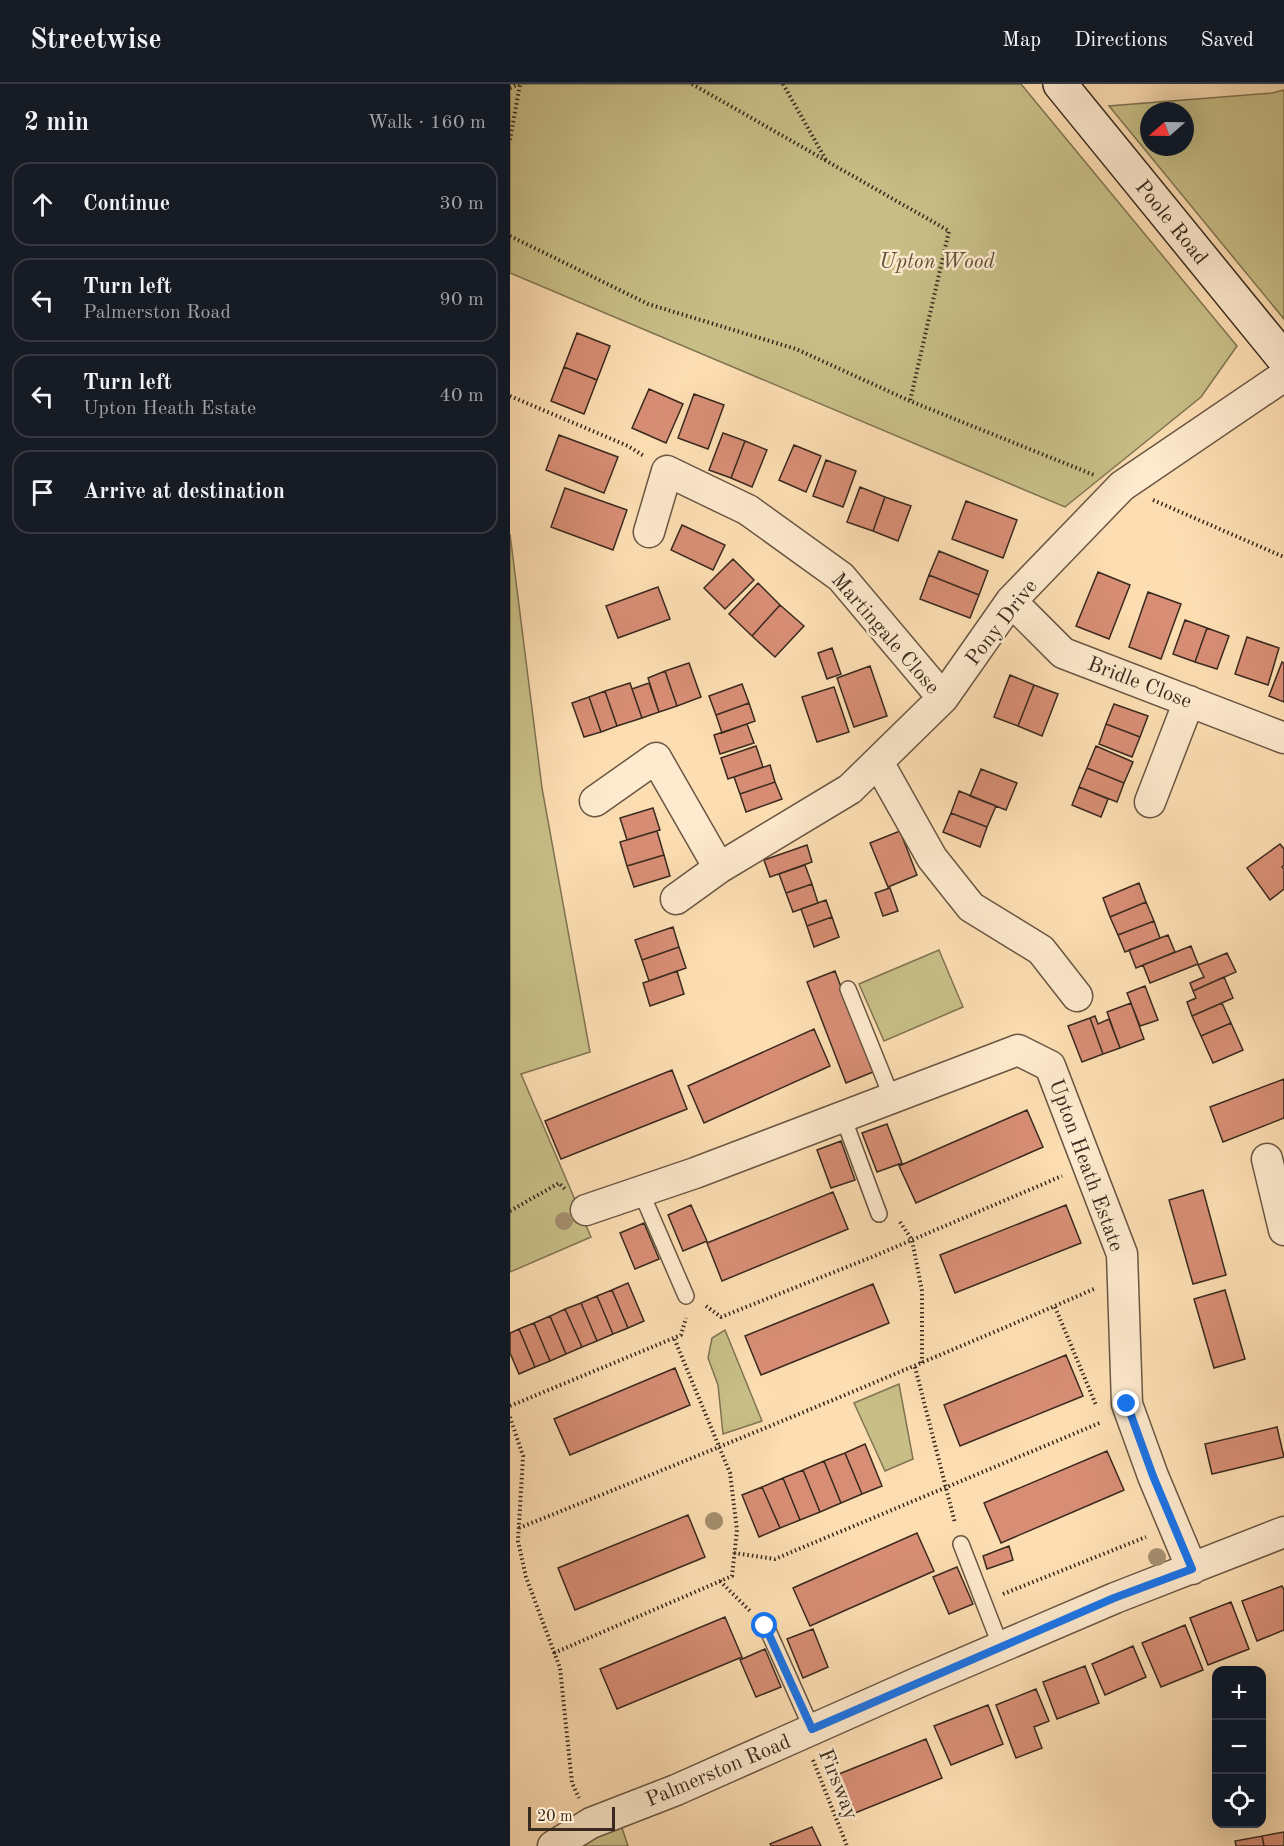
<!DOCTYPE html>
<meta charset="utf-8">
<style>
:root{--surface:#171b24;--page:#242831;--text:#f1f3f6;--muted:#9ea1a6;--line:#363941}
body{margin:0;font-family:"Old Standard TT",serif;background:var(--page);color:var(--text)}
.controls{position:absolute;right:18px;bottom:18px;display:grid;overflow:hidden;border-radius:12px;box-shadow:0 6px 24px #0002}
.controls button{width:54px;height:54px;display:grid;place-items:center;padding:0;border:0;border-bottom:2px solid var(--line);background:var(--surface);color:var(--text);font:30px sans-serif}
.compass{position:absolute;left:630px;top:18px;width:54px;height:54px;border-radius:50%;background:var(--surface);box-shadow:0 6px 24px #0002;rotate:250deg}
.scale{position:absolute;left:18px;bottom:15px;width:87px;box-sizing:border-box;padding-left:6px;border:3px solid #392a1e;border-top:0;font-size:16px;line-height:21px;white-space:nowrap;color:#392a1e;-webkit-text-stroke:4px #feeace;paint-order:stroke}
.stop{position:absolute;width:18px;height:18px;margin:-14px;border:4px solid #1a73e8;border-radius:50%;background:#fff}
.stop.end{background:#1a73e8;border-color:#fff;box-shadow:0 2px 6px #0008}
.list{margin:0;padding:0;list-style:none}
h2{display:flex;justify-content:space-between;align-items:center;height:78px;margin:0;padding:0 24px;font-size:26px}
h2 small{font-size:20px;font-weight:400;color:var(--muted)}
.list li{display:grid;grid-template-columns:39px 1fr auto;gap:18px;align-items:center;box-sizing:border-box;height:84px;margin:0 12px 12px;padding:0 12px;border:2px solid var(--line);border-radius:18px}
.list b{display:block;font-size:22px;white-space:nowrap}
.list p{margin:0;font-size:20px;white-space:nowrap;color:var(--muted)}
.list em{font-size:20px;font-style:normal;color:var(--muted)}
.icon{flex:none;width:33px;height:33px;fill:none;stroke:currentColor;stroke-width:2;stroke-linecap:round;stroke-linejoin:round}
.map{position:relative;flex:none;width:774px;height:1762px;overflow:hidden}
header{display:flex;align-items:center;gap:36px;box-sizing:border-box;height:84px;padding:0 30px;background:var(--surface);border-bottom:2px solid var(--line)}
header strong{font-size:28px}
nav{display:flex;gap:33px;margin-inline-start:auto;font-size:21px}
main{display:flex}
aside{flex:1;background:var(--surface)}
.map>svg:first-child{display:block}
.green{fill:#c8bf87;stroke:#807452;stroke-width:1.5;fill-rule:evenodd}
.building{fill:#d88e75;stroke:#392a1e;stroke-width:1.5}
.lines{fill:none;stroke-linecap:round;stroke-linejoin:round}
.lane-casing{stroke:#6a5743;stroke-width:18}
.street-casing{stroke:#6a5743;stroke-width:33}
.secondary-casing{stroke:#392a1e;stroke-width:36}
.path{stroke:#392a1e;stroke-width:4;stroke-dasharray:1.5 3;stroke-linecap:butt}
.lane{stroke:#feeace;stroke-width:15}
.street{stroke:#feeace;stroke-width:30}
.secondary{stroke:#feeace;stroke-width:33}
.tree{fill:#a58f6f}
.route{stroke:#1a73e8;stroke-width:8}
.labels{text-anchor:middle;stroke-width:5;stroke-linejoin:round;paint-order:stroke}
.street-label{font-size:21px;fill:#392a1e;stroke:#feeace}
.park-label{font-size:21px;font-style:italic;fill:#5d4f38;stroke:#feeace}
</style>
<header>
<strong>Streetwise</strong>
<nav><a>Map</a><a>Directions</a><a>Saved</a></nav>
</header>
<main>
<aside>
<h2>2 min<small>Walk · 160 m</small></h2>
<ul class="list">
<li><svg class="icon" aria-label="ahead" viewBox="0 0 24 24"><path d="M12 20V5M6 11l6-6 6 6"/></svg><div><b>Continue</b></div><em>30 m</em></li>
<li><svg class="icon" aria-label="left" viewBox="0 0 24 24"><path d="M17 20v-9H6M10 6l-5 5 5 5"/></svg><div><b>Turn left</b><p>Palmerston Road</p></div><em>90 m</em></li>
<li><svg class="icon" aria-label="left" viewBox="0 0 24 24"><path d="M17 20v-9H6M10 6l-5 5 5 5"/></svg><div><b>Turn left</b><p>Upton Heath Estate</p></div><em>40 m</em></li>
<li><svg class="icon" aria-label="arrive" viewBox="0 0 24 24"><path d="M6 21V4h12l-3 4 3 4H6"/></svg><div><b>Arrive at destination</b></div></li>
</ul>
</aside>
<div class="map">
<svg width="774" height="1762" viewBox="0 0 774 1762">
<rect width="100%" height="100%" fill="#fddeb3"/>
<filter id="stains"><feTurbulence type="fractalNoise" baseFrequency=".00333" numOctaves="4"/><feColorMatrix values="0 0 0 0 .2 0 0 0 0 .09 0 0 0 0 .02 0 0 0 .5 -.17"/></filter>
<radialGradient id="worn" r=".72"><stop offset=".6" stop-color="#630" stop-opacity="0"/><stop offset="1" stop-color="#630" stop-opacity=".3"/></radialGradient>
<path class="green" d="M0 0H511L727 262 691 313 555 423 0 189Z
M774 6V235L599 22 762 9ZM639 27H675V63H639Z
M0 450 32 704 80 968 11 990 81 1153 0 1188Z
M429 866 453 923 374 957 349 900Z
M215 1246 252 1337 213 1350 208 1301 198 1274 202 1254Z
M389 1300 403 1375 375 1387 344 1319Z
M107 1729 118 1762H43Z"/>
<path class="building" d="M67 249 100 262 87 296 54 283Z
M54 283 87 296 74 330 41 317Z
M139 305 173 320 156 359 122 344Z
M184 310 214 321 198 365 168 354Z
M213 349 235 357 221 394 199 386Z
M49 351 108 373 94 409 36 386Z
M235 357 257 366 242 403 221 394Z
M284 361 311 372 296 408 269 396Z
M316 376 346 387 333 423 303 412Z
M350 403 375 413 363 447 337 438Z
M55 404 117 426 103 466 41 443Z
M375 413 401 422 388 457 363 447Z
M456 417 507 436 493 474 442 455Z
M172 441 215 461 203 486 161 466Z
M429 467 478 487 469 511 419 491Z
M223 475 244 496 215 525 194 504Z
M588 488 620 501 599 555 566 542Z
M419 491 469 511 460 534 410 515Z
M248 499 270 521 242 552 219 530Z
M148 503 160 535 108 554 96 522Z
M638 508 671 520 651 575 619 563Z
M270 521 294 542 265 573 242 552Z
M675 536 697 544 685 578 663 570Z
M697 544 719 552 707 585 685 578Z
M737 553 769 564 758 601 725 590Z
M322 564 331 590 317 595 308 569Z
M772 578 774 579V618L759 612Z
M179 579 191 613 167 622 155 587Z
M360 582 377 632 344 643 327 594Z
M155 587 167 622 149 628 138 594Z
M500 591 524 601 508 642 484 633Z
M120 599 132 634 107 642 95 607Z
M139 599 149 628 132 634 122 605Z
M232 600 239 619 206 631 199 612Z
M524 601 548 610 532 652 508 642Z
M324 603 339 648 307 658 292 613Z
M95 607 107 642 91 648 79 613Z
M79 613 91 648 74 653 62 619Z
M239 619 245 637 212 649 206 631Z
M604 620 638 632 630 653 596 640Z
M237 640 244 659 210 670 204 651Z
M596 640 630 653 622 673 589 660Z
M246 662 253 683 218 695 211 674Z
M586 662 623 678 614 699 577 684Z
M260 681 265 698 230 710 224 693Z
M577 684 614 699 607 718 569 703Z
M471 685 507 699 496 726 460 712Z
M265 698 272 715 236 728 230 710Z
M569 703 598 715 591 733 562 721Z
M449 707 486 722 477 743 441 729Z
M143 724 150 746 117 756 110 734Z
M441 729 477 743 470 763 433 748Z
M147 747 154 771 117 782 110 758Z
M390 747 407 791 378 803 360 759Z
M770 760 774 765V781L772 783 774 785V805L760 816 737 784Z
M297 761 302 778 260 793 254 776Z
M154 771 160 792 124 803 117 782Z
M295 781 302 800 276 809 269 790Z
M629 799 636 818 600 833 593 814Z
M302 800 308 819 283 828 276 809Z
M380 804 388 827 373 832 365 809Z
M316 816 322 833 297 842 291 825Z
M636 818 644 837 608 851 600 833Z
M322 833 329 853 304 863 297 842Z
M644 837 650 854 615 868 608 851Z
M163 843 169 863 132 876 125 856Z
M658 851 665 868 626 884 619 866Z
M681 862 688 880 640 899 633 881Z
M169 863 176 884 139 897 132 876Z
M717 869 726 888 683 907 680 899 694 893 688 881Z
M167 887 174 910 140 922 133 899Z
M325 887 363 988 336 999 297 898Z
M714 893 723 914 682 932 677 918 686 914 683 907Z
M635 902 648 936 630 942 617 909Z
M621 919 634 955 610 964 597 928Z
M712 919 721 939 691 952 682 932Z
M585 932 588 940 599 935 610 964 593 970 580 934Z
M580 934 593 970 572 978 558 942Z
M721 939 733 966 703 979 691 952Z
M304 945 320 982 194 1039 178 1002Z
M162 986 177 1025 51 1075 35 1037Z
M774 995V1034L713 1058 700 1023Z
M517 1026 533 1063 406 1119 389 1082Z
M377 1040 392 1079 367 1088 352 1049Z
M331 1057 345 1096 321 1104 307 1066Z
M693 1106 716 1191 683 1200 659 1116Z
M323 1108 338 1145 212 1197 197 1159Z
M181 1121 197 1157 173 1167 158 1131Z
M556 1121 571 1159 445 1209 430 1171Z
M134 1139 149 1175 125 1185 110 1149Z
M118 1199 134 1237 118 1244 102 1206Z
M363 1200 379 1239 251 1291 235 1252Z
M102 1206 118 1244 103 1250 87 1212Z
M715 1206 735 1275 704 1284 684 1215Z
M87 1212 103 1250 87 1257 71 1219Z
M71 1219 87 1257 72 1263 55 1225Z
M55 1225 72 1263 56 1270 40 1232Z
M40 1232 56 1270 40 1277 24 1239Z
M24 1239 40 1277 25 1283 9 1245Z
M9 1245 25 1283 9 1290 0 1269V1249Z
M556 1271 573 1312 450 1362 434 1321Z
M165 1284 180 1321 60 1371 44 1335Z
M767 1343 774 1373 702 1390 695 1360Z
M355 1360 372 1402 352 1410 335 1369Z
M597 1367 614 1406 491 1459 474 1419Z
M335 1369 352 1410 331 1419 314 1377Z
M314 1377 331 1419 310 1428 293 1386Z
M293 1386 310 1428 290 1436 273 1394Z
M273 1394 290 1436 270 1444 252 1403Z
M252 1403 270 1444 249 1453 232 1411Z
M178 1431 195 1473 65 1526 48 1484Z
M407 1449 424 1487 300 1542 283 1504Z
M499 1462 503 1476 477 1485 473 1472Z
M447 1483 463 1520 439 1530 423 1493Z
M772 1502 774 1506V1546L747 1557 732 1517Z
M721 1518 739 1565 698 1581 680 1534Z
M215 1533 232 1573 107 1625 90 1585Z
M675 1541 693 1586 651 1603 632 1559Z
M303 1545 318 1583 293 1594 277 1555Z
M623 1562 636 1593 595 1611 582 1580Z
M255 1565 271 1603 246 1613 230 1576Z
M575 1582 589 1619 547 1635 533 1598Z
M526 1605 539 1637 524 1643 532 1664 506 1674 486 1621Z
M478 1621 493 1660 441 1681 424 1642Z
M416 1655 432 1694 340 1731 324 1692Z
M302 1743 311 1762H261L260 1760Z
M774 1748V1762H754L752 1752Z
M752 1752 754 1762H726L725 1757Z"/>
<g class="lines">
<g class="lane-casing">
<path id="lane" d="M338 905 382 1014
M333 1033 369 1130
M131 1108 176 1212
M451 1460 491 1563
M256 1542 302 1645"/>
</g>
<g class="street-casing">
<path id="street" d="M139 448 157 387 238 426 331 493 433 614
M501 517 553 569 774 654
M368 678 422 774 461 823 531 866 567 912
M85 717 146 674 209 784
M640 718 679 617
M166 815 209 784 340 705 433 614 501 517 612 402 774 292
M757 1075 774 1146
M76 1126 185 1089 508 966 540 982 612 1170 617 1320 643 1392 682 1485
M43 1762 81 1739 166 1706 409 1598 605 1514 774 1448"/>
</g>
<g class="secondary-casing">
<path id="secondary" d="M550 0 774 275"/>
</g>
<path class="path" d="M182 0 439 147 400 317
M273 0 316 76
M0 4 9 0
M0 56 10 0
M0 152 138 220 286 265 400 317 584 391
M0 312 118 362 134 372
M643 416 774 473
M0 1127 49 1099 55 1105
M390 1138 402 1156 412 1207V1280
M196 1222 211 1233 362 1173 552 1092
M545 1223 586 1321
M405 1283 445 1439
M0 1322 171 1251 176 1234
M0 1333 13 1372 8 1457 16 1493 50 1584 62 1699 69 1714
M9 1444C201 1367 393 1288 584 1205
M224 1469 265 1475 592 1338
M210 1497 240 1527
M493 1510 636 1453
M44 1569 222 1492 227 1446 220 1389 164 1254
M303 1676 337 1762"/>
<use href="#lane" class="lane"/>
<use href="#street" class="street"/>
<use href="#secondary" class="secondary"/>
</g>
<g class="tree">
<circle cx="54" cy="1137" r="9"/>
<circle cx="204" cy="1437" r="9"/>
<circle cx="647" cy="1473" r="9"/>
</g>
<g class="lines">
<path class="route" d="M255 1542 302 1645 604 1514 682 1485 643 1392 617 1320"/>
</g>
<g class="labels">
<g class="street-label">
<text transform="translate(662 138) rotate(51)" y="7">Poole Road</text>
<text transform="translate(491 538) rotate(-52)" y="7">Pony Drive</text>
<text transform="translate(376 549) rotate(49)" y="7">Martingale Close</text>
<text transform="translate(630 598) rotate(21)" y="7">Bridle Close</text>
<text transform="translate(577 1081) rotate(70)" y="7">Upton Heath Estate</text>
<text transform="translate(208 1686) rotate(-23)" y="7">Palmerston Road</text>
<text transform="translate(329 1700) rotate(68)" y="7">Firsway</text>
</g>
<g class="park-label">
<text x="427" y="184">Upton Wood</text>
</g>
</g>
<rect width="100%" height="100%" filter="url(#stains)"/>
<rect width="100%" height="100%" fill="url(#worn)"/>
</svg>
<div class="controls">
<button>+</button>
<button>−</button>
<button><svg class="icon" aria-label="locate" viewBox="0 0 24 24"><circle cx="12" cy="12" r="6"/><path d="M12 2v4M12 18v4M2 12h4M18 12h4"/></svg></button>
</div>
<svg class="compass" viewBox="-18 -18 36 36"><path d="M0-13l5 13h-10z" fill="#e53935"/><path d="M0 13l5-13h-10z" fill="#9ea1a6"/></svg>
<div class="scale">20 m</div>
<div class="stop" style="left:255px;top:1542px"></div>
<div class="stop end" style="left:617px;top:1320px"></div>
</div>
</main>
